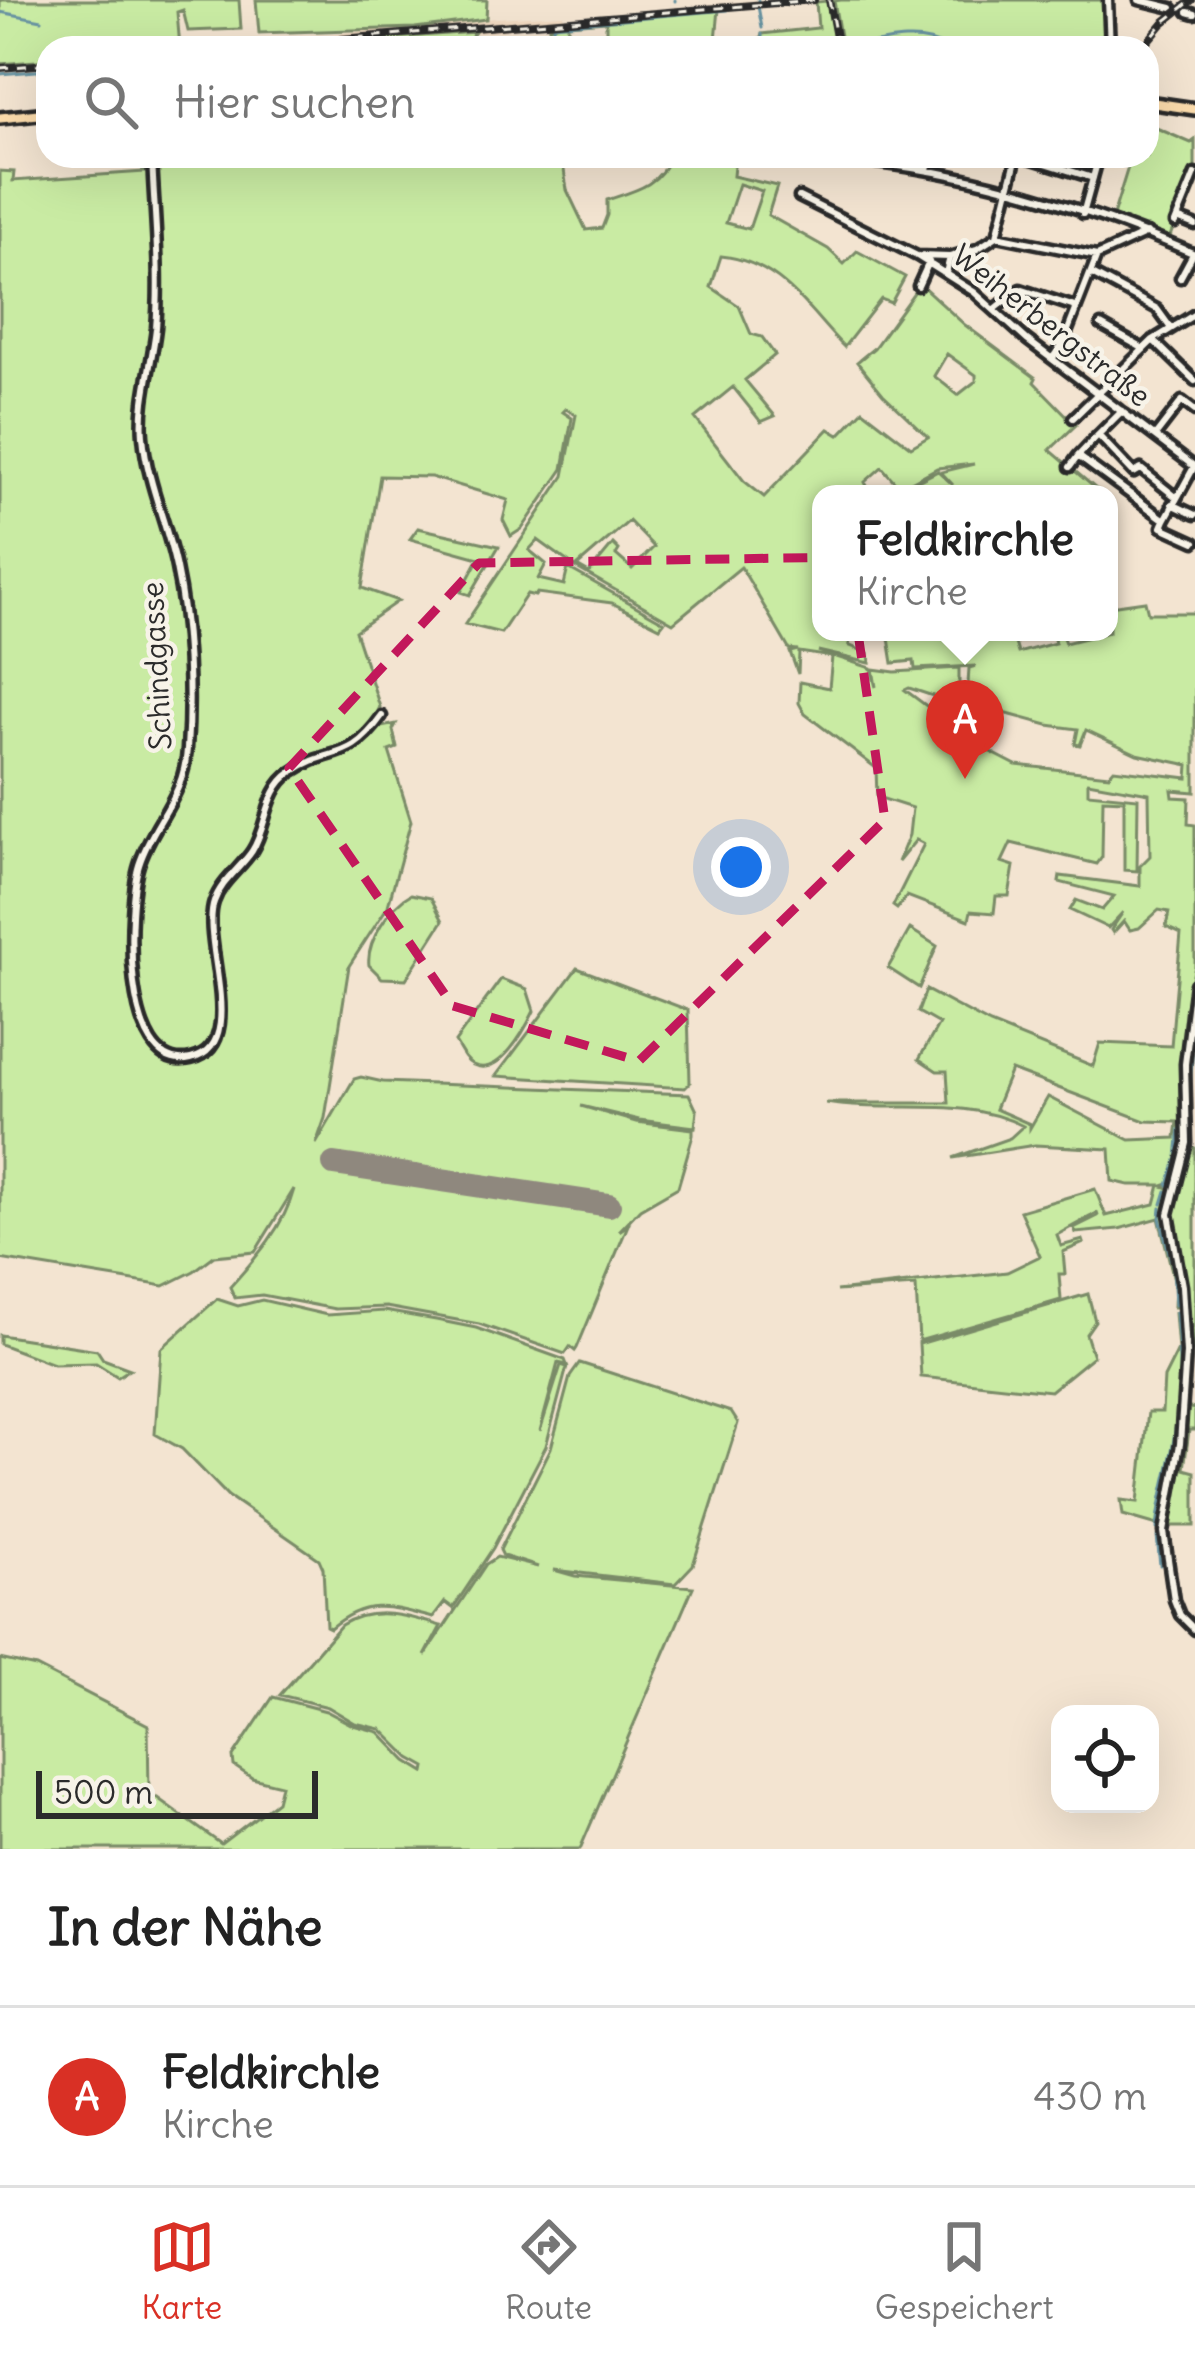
<!DOCTYPE html>
<html lang="de">
<meta charset="utf-8">
<style>
:root{--surface:#fff;--page:#f2f2f2;--text:#222;--muted:#767676;--line:#e0e0e0;--accent:#d93025}
body{margin:0;font-family:Delius,sans-serif;background:var(--page);color:var(--text)}
.controls{position:absolute;right:36px;bottom:36px;display:grid;overflow:hidden;border-radius:24px;box-shadow:0 12px 48px #0002}
.controls button{width:108px;height:108px;display:grid;place-items:center;padding:0;border:0;border-bottom:3px solid var(--line);background:var(--surface);color:var(--text);font:60px sans-serif}
.scale{position:absolute;left:36px;bottom:30px;width:282px;box-sizing:border-box;padding-left:12px;border:6px solid #2b2b2b;border-top:0;font-size:33px;line-height:42px;white-space:nowrap;color:#2b2b2b;-webkit-text-stroke:9px #f7f3e8;paint-order:stroke}
.you{position:absolute;left:741px;top:867px;width:42px;height:42px;margin:-30px;border:9px solid #fff;border-radius:50%;background:#1a73e8;box-shadow:0 0 0 18px #1a73e833}
.badge{display:grid;place-items:center;width:78px;height:78px;border-radius:50%;background:var(--accent);color:#fff;font-size:39px;font-weight:700}
.pin{position:absolute;translate:-50% -99px;filter:drop-shadow(0 3px 6px #0008)}
.pin::after{content:'';position:absolute;top:63px;width:42px;height:36px;background:inherit;clip-path:polygon(0 0,100% 0,50% 100%)}
.popup{position:absolute;left:812px;top:485px;width:306px;height:156px;box-sizing:border-box;display:grid;place-content:center;border-radius:24px;background:var(--surface);filter:drop-shadow(0 3px 9px #0005);font-size:39px;white-space:nowrap;color:var(--muted)}
.popup b{font-size:45px;color:var(--text)}
.popup::after{content:'';position:absolute;left:50%;top:100%;margin-left:-24px;border:24px solid transparent;border-top-color:var(--surface)}
.list{margin:0;padding:0;list-style:none}
h2{display:flex;justify-content:space-between;align-items:center;height:156px;margin:0;padding:0 48px;font-size:51px}
h2 small{font-size:39px;font-weight:400;color:var(--muted)}
.list li{display:grid;grid-template-columns:78px 1fr auto;gap:36px;align-items:center;box-sizing:border-box;height:180px;padding:0 48px;border-top:3px solid var(--line)}
.list b{display:block;font-size:45px;white-space:nowrap}
.list p{margin:0;font-size:39px;white-space:nowrap;color:var(--muted)}
.list em{font-size:39px;font-style:normal;color:var(--muted)}
.icon{flex:none;width:66px;height:66px;fill:none;stroke:currentColor;stroke-width:2;stroke-linecap:round;stroke-linejoin:round}
.map{position:relative;flex:none;width:1195px;height:1849px;overflow:hidden}
.search{position:absolute;background:var(--surface);box-shadow:0 12px 48px #0002;left:36px;right:36px;top:36px;height:132px;display:flex;align-items:center;gap:30px;box-sizing:border-box;padding:0 42px;border-radius:36px;color:var(--muted);font-size:45px}
.sheet{height:336px;background:var(--surface)}
nav{display:flex;justify-content:space-around;align-items:center;box-sizing:border-box;height:168px;border-top:3px solid var(--line);background:var(--surface);font-size:33px;color:var(--muted)}
nav a{display:grid;justify-items:center;gap:6px}
nav .on{color:var(--accent)}
.map>svg:first-child{display:block}
.built{fill:#f0d9c0}
.green{fill:#c9eba3;stroke:#7a8b67;stroke-width:3;fill-rule:evenodd}
.lines{fill:none;stroke-linecap:round;stroke-linejoin:round}
.stream{stroke:#6793a1;stroke-width:3}
.runway{stroke:#8f887e;stroke-width:24}
.minor-casing{stroke:#2b2b2b;stroke-width:15}
.major-casing{stroke:#2b2b2b;stroke-width:18}
.minor{stroke:#f7f3e8;stroke-width:6}
.major{stroke:#fcdcac;stroke-width:9}
.rail-casing{stroke:#2b2b2b;stroke-width:8}
.rail{stroke:#f7f3e8;stroke-width:3;stroke-dasharray:9;stroke-linecap:butt}
.marked{fill:none;stroke:#c2185b;stroke-width:9;stroke-dasharray:24 15;stroke-linejoin:round}
.labels{text-anchor:middle;stroke-width:9;stroke-linejoin:round;paint-order:stroke}
.street-label{font-size:30px;fill:#2b2b2b;stroke:#f7f3e8}
</style>
<div class="map">
<svg width="1195" height="1849" viewBox="0 0 1195 1849">
<rect width="100%" height="100%" fill="#f3e4d1"/>
<filter id="ink" filterUnits="userSpaceOnUse"><feTurbulence type="fractalNoise" baseFrequency=".00833" numOctaves="2"/><feDisplacementMap in="SourceGraphic" scale="24" xChannelSelector="R" yChannelSelector="G"/><feConvolveMatrix kernelMatrix="1 2 1 2 8 2 1 2 1" color-interpolation-filters="sRGB"/></filter>
<g filter="url(#ink)">
<path class="built" d="M762 0H841L834 1V10L842 48H836L834 43 827 1 564 21 495 32 253 48H187L497 18 563 14 564 17Z"/>
<path class="green" d="M0 0H239L241 29 188 31 183 10 177 12 180 48H48V60L0 64Z
M256 0H487L486 19 415 28 259 33Z
M1106 0 1108 48H842L834 1 841 0Z
M827 1 836 48H606V21L568 24V48H551L549 27 564 22 719 9 716 40 760 41 762 34 818 28 816 2Z
M475 32 462 48H253Z
M1147 124 1191 143 1195 140V169L1169 239 1112 219 1129 164 1123 161 1110 165 1100 160V156H1147Z
M145 156H562L567 190 586 230 602 228 607 215V200C634 191 660 186 670 156H735L733 176 777 186 768 215 828 249 844 264 857 251 905 277 891 303 881 299 844 347C806 308 780 262 721 256L711 287 739 306 751 334 762 337 775 355 745 380 775 416 761 422 733 387 695 418 744 481 764 497 829 429 839 435 863 410 911 447 928 437 883 394 857 362 874 348 920 284 965 325 1036 378 1034 382 1076 425 1050 450 1102 494H919L912 484 938 471 953 485 941 472 974 464 937 468 900 488 882 467 865 482 871 494H821V632H847L850 646 869 653 870 663 818 651 871 668 876 687 873 669 895 672 959 668V698L967 701 969 668 976 666 915 669 914 661 893 663 888 632H1040L1014 640 1018 653 1055 643 1052 632H1061L1065 643 1109 632V606L1145 601 1148 613H1195V792L1172 790 1173 797 1189 798 1188 824 1195 825V966L1185 1011 1180 1069 1186 1141 1175 1182 1163 1186 1169 1188C1161 1227 1177 1267 1181 1307H1174L1175 1284 1159 1218 1119 1229 1076 1233 1074 1228 1098 1216 1097 1213 1057 1235 1061 1246 1083 1240 1084 1243 1063 1252 1065 1274H1059L1061 1300 919 1341 916 1286 836 1291 1007 1272 1040 1256 1020 1211 1095 1189 1106 1216 1155 1204 1160 1185H1129L1112 1181 1110 1149 1035 1145 953 1158 1010 1138 1023 1126C964 1095 891 1114 826 1103H949L947 1071H937L919 1059 939 1024 918 1012 926 990 990 1024 1093 1066 1100 1043 1171 1046 1181 934 1166 927 1169 912 1159 910 1139 928 1130 930 1124 921 1113 933 1111 930 1123 912 1108 928 1070 910 1076 900 1102 910 1114 896 1059 882 1060 876 1140 886V866L1150 856 1149 793 1088 782V793L1138 798 1137 871 1124 870V800L1103 799 1102 857 1097 864 1011 843 1002 862 1014 866 1009 896H996L994 913 971 911 969 920 907 896 897 909 893 906 924 844 916 840 898 862 909 835 912 808 877 797 876 768 805 714 799 703 800 682 829 688 832 657 799 652 798 674 790 652 798 650 789 649 741 567 673 623 575 567 538 540 529 550 546 564 538 579 564 585 568 568 664 622 660 627 612 603 537 593 535 596 527 594 501 633 465 624 564 476 576 415 566 409 563 412 572 418 563 469 522 529 511 536 503 520 508 500 431 477 380 476 362 588 398 601 355 631 380 707 373 721 382 727 396 724 393 730 397 748 389 751 411 821 388 906 349 966 325 1118 316 1144 354 1079 361 1077 383 1082 689 1094 697 1111 695 1127 639 1120 581 1106 636 1122 693 1129V1135L678 1187 640 1209 619 1231 628 1225 577 1348 575 1351 570 1347 565 1354 479 1324 386 1307 335 1309 262 1295 235 1298 230 1287C256 1258 284 1227 294 1189L255 1252 214 1256 194 1271 164 1286 0 1259V171L14 172 13 181 144 172ZM739 184 762 191 749 229 726 223ZM947 354 976 375V381L958 395 934 376ZM629 521 654 547 632 569 616 555 619 550 613 544 589 573 577 566ZM909 688 990 715 993 710 1048 725 1078 729 1075 744 1080 745 1086 730 1137 754 1189 765 1188 778 1114 769 1109 775 1016 765 983 748 905 690ZM1011 1070 1145 1121 1178 1122 1176 1138 1130 1140 1048 1097 1030 1128V1124L995 1109Z
M418 528 499 546 470 595 461 592 479 558 410 539Z
M411 894 431 898 443 921 406 979 382 978 369 965C366 942 390 905 411 894Z
M910 929 937 946 919 988 888 968Z
M577 968 688 1010 690 1083 685 1088 496 1076Z
M501 979 527 989 534 1011C525 1030 499 1078 473 1065 464 1060 460 1050 455 1042Z
M1190 1145 1195 1148V1350L1188 1352 1181 1263 1171 1225Z
M1088 1294 1095 1321 1086 1334 1093 1356 1050 1391 921 1377 919 1344Z
M217 1299 238 1306 262 1300 327 1315 384 1311 436 1320 476 1328 565 1360 567 1365 558 1363 540 1431 561 1365 567 1367 546 1446 493 1548 453 1608 445 1602 433 1618C391 1607 368 1597 330 1628L326 1626 323 1568 319 1559 228 1496 182 1449 155 1434 161 1349Z
M1175 1313 1181 1314 1184 1353 1178 1469 1185 1407 1195 1409V1430H1189L1184 1469 1195 1472V1526H1161L1123 1515 1121 1500 1138 1502 1148 1412H1162L1164 1378 1178 1350Z
M0 1335 97 1350 103 1359 130 1369 118 1377 96 1363 53 1364 0 1344Z
M580 1363 731 1412 738 1423 693 1565 675 1584 554 1570 575 1576 693 1587 580 1849H0V1659L36 1667 148 1725 149 1792 221 1844 277 1801 281 1785 252 1778 234 1766 233 1757 273 1697 326 1711 353 1725 379 1732 407 1761 425 1772 426 1767 410 1758 381 1729 355 1723 328 1707 280 1695 341 1625C373 1605 408 1616 441 1626L425 1656 486 1564 497 1557 538 1567 503 1556 500 1550 551 1448 570 1377Z"/>
<g class="lines">
<path class="stream" d="M675 0V1
M758 0V1
M758 6 762 28
M0 12 42 20
M554 48 553 25 728 10
M762 48V34
M853 48C881 42 920 31 946 48
M0 74 48 70
M1189 1108 1195 1014
M1168 1185 1177 1157 1180 1129
M1162 1204 1166 1191
M1161 1208 1160 1218 1173 1268 1175 1305
M1157 1529C1159 1500 1168 1474 1173 1445 1180 1401 1181 1357 1176 1312
M1157 1537 1160 1565"/>
<path class="runway" d="M334 1164 609 1205"/>
<g class="minor-casing">
<path id="minor" d="M1108 0 1110 48
M1139 0 1172 8
M1188 12 1195 14
M152 156C154 213 161 271 156 328 152 364 140 401 143 436 147 483 167 523 176 568 188 625 191 691 187 749 184 799 153 821 139 865 127 903 120 1076 191 1059 250 1046 200 942 214 902 221 881 240 869 252 851 268 826 265 790 292 772 332 745 347 765 382 716
M1023 156 1093 178
M822 158C840 155 859 161 877 163 985 176 1095 211 1195 254
M927 170 930 156
M799 197 917 256 950 257
M1083 214 1099 156
M1177 218 1195 225
M1175 223 1195 174
M997 236 1017 156
M917 256 974 292 1027 340 1195 467
M946 273 950 257 977 249 997 236 1097 256 1147 233
M1092 274 1157 309 1170 327
M1180 278 1193 254
M918 286 929 262
M994 310 1020 289 1075 307
M1101 325 1144 349
M1153 340 1195 381
M1052 359 1063 343 1097 256
M1122 411 1098 435 1134 473 1141 469 1176 497
M1073 418 1153 340 1195 314
M1098 435 1078 456 1165 520 1162 527 1195 542
M1155 436 1182 401 1195 411
M1070 467 1078 456
M1172 504 1195 515
M1165 520 1194 467
M1195 984 1185 1064 1187 1143 1169 1214 1182 1286 1186 1353 1180 1444 1164 1532 1174 1600 1180 1615 1195 1630"/>
</g>
<g class="major-casing">
<path id="major" d="M1147 102 1195 109
M0 118 48 113"/>
</g>
<use href="#minor" class="minor"/>
<use href="#major" class="major"/>
<g class="rail-casing">
<path id="rail" d="M829 0 838 48
M231 48 814 0
M1142 48 1163 23 1192 0
M0 68 48 64
M1111 156V158"/>
</g>
<use href="#rail" class="rail"/>
</g>
</g>
<path class="marked" d="M847 557 885 820 639 1061 453 1006 289 768 479 563Z"/>
<g class="labels">
<g class="street-label">
<text transform="translate(1051 326) rotate(38)" y="10">Weiherbergstraße</text>
<text transform="translate(157 666) rotate(-93)" y="10">Schindgasse</text>
</g>
</g>
</svg>
<div class="controls">
<button><svg class="icon" aria-label="locate" viewBox="0 0 24 24"><circle cx="12" cy="12" r="6"/><path d="M12 2v4M12 18v4M2 12h4M18 12h4"/></svg></button>
</div>
<div class="scale">500 m</div>
<div class="you"></div>
<div class="pin badge" style="left:965px;top:779px">A</div>
<div class="popup"><b>Feldkirchle</b>Kirche</div>
<div class="search"><svg class="icon" aria-label="search" viewBox="0 0 24 24"><circle cx="10" cy="10" r="6"/><path d="M15 15l6 6"/></svg>Hier suchen</div>
</div>
<section class="sheet">
<h2>In der Nähe<small></small></h2>
<ul class="list">
<li><span class="badge">A</span><div><b>Feldkirchle</b><p>Kirche</p></div><em>430 m</em></li>
</ul>
</section>
<nav>
<a class="on"><svg class="icon" aria-label="map" viewBox="0 0 24 24"><path d="M3 6l6-2 6 2 6-2v14l-6 2-6-2-6 2zM9 4v14M15 6v14"/></svg>Karte</a>
<a><svg class="icon" aria-label="directions" viewBox="0 0 24 24"><path d="M12 3l9 9-9 9-9-9zM9 14v-3h6M13 9l2 2-2 2"/></svg>Route</a>
<a><svg class="icon" aria-label="saved" viewBox="0 0 24 24"><path d="M7 4h10v16l-5-4-5 4z"/></svg>Gespeichert</a>
</nav>
